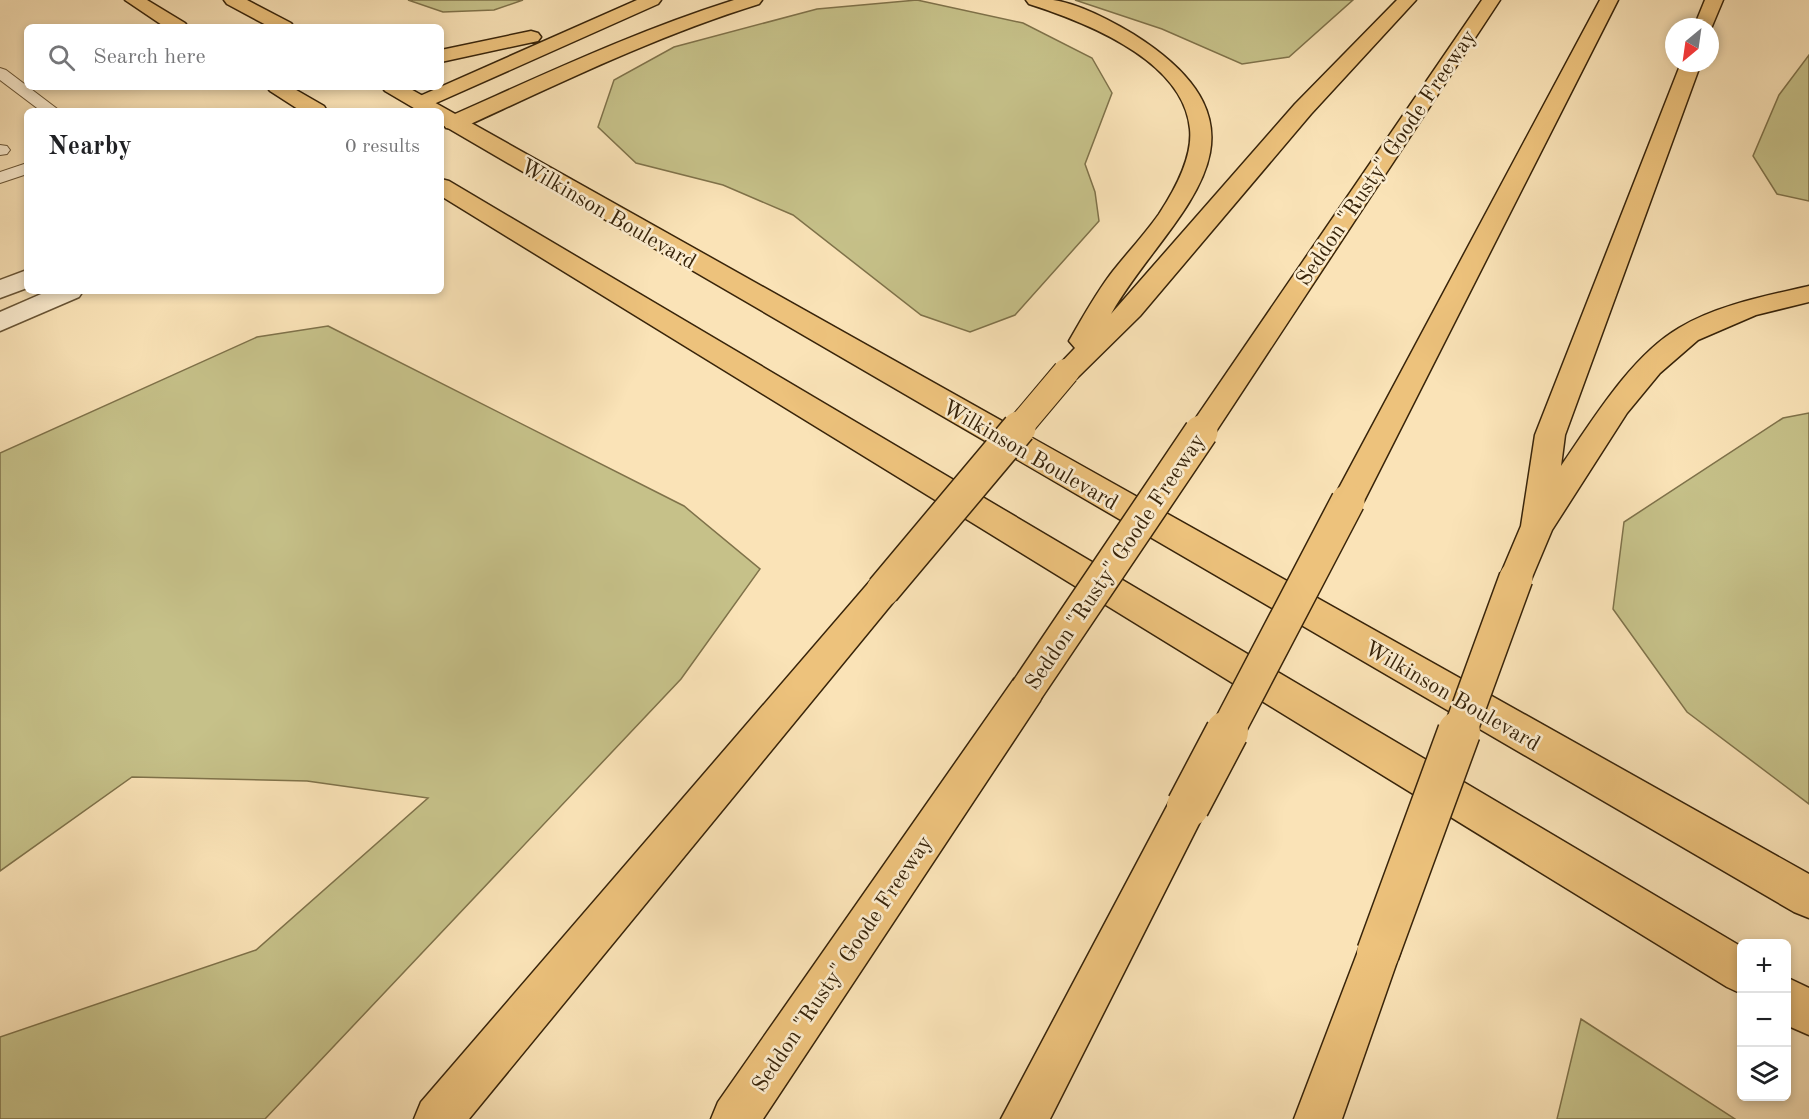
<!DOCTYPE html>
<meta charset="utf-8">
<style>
:root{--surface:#fff;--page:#f2f2f2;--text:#202124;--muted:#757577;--line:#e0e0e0}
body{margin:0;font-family:"Old Standard TT",serif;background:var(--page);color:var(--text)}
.controls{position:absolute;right:18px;bottom:18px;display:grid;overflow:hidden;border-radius:9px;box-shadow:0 3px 9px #0003}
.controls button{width:54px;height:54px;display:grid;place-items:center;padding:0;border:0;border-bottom:2px solid var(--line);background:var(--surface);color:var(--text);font:30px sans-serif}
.compass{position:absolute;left:1665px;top:18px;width:54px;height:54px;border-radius:50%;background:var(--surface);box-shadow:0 3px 9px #0003;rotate:209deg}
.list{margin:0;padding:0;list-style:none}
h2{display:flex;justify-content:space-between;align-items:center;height:78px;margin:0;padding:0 24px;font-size:26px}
h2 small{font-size:20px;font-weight:400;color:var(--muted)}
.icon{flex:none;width:33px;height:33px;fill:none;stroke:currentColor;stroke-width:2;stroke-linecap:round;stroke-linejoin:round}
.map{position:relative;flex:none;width:1809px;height:1119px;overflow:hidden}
.search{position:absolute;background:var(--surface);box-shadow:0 3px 9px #0003;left:24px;top:24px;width:420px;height:66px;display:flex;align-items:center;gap:15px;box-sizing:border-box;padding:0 21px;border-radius:9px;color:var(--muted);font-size:22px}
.panel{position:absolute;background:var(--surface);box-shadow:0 3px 9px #0003;left:24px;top:108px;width:420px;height:186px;border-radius:9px}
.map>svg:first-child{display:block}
.green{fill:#c6c189;stroke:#7f724a;stroke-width:1.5}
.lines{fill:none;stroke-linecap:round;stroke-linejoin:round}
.service-casing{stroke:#685435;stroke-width:2}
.tertiary-casing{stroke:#685435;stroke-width:3}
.primary-casing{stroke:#38240a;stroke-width:3}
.motorway-casing{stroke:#38240a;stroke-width:3}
.service{fill:#fcedd0;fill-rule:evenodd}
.tertiary{fill:#fcedd0;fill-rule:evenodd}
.primary{fill:#edc27c;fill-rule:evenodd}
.motorway{fill:#edc27c;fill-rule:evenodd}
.motorway-bridge-far2-casing{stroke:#38240a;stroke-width:28;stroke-linecap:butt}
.motorway-bridge-far1-casing{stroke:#38240a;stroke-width:36;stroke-linecap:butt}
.motorway-bridge-casing{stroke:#38240a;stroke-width:45;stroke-linecap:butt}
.motorway-bridge-far2{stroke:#edc27c;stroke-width:26}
.motorway-bridge-far1{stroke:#edc27c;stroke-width:33}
.motorway-bridge{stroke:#edc27c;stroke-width:42}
.labels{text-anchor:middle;stroke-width:5;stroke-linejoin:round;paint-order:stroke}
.street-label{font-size:22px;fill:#38240a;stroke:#fcedd0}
</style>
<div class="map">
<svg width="1809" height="1119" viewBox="0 0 1809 1119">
<rect width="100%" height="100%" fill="#fae3b7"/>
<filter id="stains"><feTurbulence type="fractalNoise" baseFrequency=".00333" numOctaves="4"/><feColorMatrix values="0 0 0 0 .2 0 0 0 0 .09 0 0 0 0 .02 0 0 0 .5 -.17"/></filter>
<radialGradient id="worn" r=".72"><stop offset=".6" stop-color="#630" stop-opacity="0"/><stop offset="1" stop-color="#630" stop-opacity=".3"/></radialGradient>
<path class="green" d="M408 0H523L494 10 443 12Z
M917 0 1023 23 1092 58 1112 93 1085 164 1095 192 1099 221 1015 315 970 332 921 315 793 215 723 185 636 163 598 127 614 80 674 47 817 9Z
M1075 0H1353L1289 57 1242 64 1162 29Z
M1809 55V201L1777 194 1753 156 1779 95Z
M328 326 684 506 760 569 681 679 265 1119H0V1037L256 950 428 798 307 781 132 777 0 871V453L257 337Z
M1809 413V804L1687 712 1613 609 1624 522 1783 418Z
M1581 1019 1735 1119H1557Z"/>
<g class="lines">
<g class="service-casing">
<path id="service" d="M0 68 6 70 60 111H41L0 80Z
M0 145 7 146 10 150 7 154 0 155Z
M27 163V174L0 183V172Z"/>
</g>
<g class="tertiary-casing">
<path id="tertiary" d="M27 270V288L0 298V280Z
M48 291H83L79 297 0 331V312Z"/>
</g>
<g class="primary-casing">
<path id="primary" d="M125 0H147L185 23 188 27H165Z
M224 0H247L291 23 294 27H270L227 4Z
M267 87H291L324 106 327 111H301L270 91Z
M382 87H407L1809 874V918L1794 912 441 124V111H419L385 91Z
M441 179 449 181 1742 947V994L1727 987 441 196Z
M1786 977 1809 988V1035L1786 1025Z"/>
</g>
<g class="motorway-casing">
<path id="motorway" d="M637 0H661L658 4 427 107 420 109 413 107 409 103 413 99Z
M734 0H762L759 4C656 36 560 83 462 128L454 129 446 128 443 123 446 118C541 76 635 31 734 0Z
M1026 0C1035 0 1044 0 1053 0 1083 4 1132 31 1155 49 1282 144 1162 223 1111 314L1295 104 1397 0H1416L1311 114 1140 316 1076 379 1066 381 1056 379 1052 372 1075 348 1069 341C1083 317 1096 293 1113 271 1128 252 1145 234 1159 214 1174 191 1193 158 1190 129 1184 60 1085 22 1029 4Z
M1482 0H1500L1211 439 1201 443 1191 439 1186 432 1191 425Z
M1600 0H1618L1364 501 1359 509 1348 513 1337 509 1332 501Z
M1705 0H1723L1710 31V27H1694Z
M531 31 538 33 541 37 538 41 441 62V50Z
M1681 63H1701L1565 435 1561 466C1592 421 1631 356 1679 328 1717 305 1766 296 1809 286V302L1756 315 1698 340 1660 373 1627 413 1552 530 1528 587 1516 591 1504 587 1499 578 1521 526 1535 435Z
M883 576 895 580 900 590 895 600 469 1119H414L421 1102 871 580Z
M1027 674 1040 679 1045 690 1040 701 763 1119H711L718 1102 1014 679Z
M1188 787 1202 793 1208 806 1050 1119H1001L1174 793Z
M1378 931 1393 938 1400 953 1342 1119H1294L1363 938Z"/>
</g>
<use href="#service" class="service"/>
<use href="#tertiary" class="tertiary"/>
<use href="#primary" class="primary"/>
<use href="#motorway" class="motorway"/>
<g class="motorway-bridge-far2-casing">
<path id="motorway-bridge-far2" d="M1018 429 1066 372"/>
</g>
<g class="motorway-bridge-far1-casing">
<path id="motorway-bridge-far1" d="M883 590 1019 428
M1027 690 1201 432
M1226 734 1348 501
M1459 734 1516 578"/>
</g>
<g class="motorway-bridge-casing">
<path id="motorway-bridge" d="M1188 806 1227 732
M1378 953 1459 732"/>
</g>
<use href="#motorway-bridge-far2" class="motorway-bridge-far2"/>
<use href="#motorway-bridge-far1" class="motorway-bridge-far1"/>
<use href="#motorway-bridge" class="motorway-bridge"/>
</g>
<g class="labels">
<g class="street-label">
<text transform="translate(1385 157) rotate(-56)" y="8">Seddon "Rusty" Goode Freeway</text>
<text transform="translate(609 213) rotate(30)" y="8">Wilkinson Boulevard</text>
<text transform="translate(1031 454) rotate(30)" y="8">Wilkinson Boulevard</text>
<text transform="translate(1114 561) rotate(-56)" y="8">Seddon "Rusty" Goode Freeway</text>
<text transform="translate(1453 695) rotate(30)" y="8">Wilkinson Boulevard</text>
<text transform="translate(841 963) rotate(-56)" y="8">Seddon "Rusty" Goode Freeway</text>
</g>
</g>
<rect width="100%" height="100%" filter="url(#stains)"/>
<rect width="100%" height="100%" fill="url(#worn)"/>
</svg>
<div class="controls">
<button>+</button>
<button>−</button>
<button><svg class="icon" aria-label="layers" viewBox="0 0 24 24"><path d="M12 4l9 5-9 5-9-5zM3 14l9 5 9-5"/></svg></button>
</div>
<svg class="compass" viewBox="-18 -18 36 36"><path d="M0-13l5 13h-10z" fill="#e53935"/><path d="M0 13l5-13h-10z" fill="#757577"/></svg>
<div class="search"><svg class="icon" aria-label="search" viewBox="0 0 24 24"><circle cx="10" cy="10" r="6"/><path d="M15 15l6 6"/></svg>Search here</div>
<section class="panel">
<h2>Nearby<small>0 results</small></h2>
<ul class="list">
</ul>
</section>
</div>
